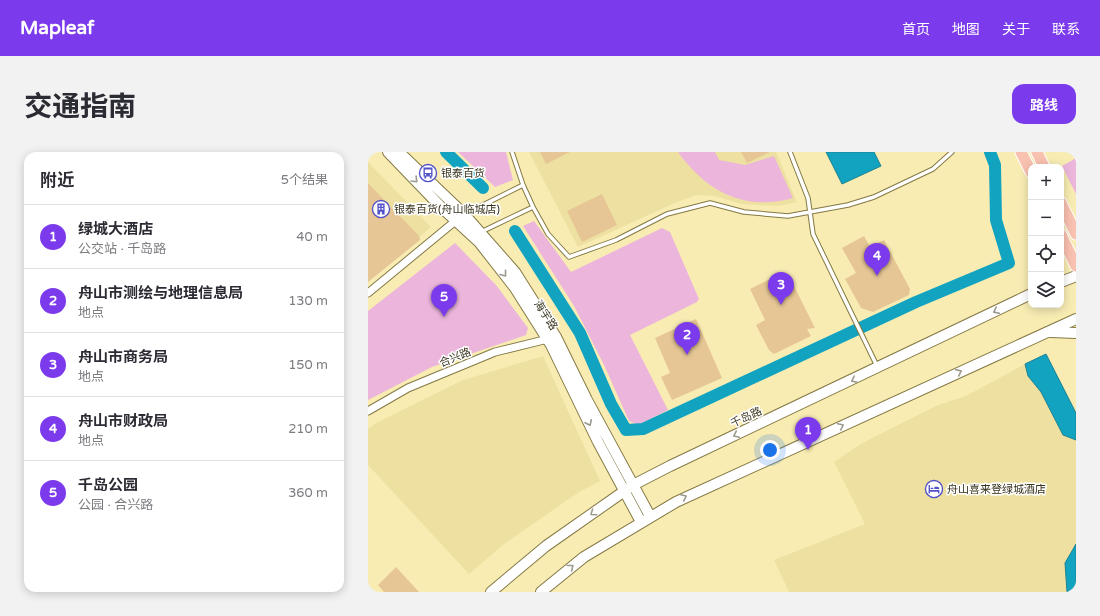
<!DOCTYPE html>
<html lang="zh">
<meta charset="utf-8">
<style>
:root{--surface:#fff;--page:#f2f2f3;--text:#2b2b33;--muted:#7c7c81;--line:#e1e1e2;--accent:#7c3aed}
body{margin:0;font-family:"Varela Round","Noto Sans SC",sans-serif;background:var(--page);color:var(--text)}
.controls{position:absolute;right:12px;top:12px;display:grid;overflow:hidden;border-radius:8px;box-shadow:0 2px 10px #0003}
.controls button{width:36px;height:36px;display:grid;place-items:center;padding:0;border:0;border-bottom:1px solid var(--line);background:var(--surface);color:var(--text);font:20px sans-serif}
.you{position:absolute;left:402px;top:298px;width:14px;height:14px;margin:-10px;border:3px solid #fff;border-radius:50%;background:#1a73e8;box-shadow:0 0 0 6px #1a73e833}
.badge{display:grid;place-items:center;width:26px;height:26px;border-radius:50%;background:var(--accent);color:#fff;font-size:13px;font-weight:700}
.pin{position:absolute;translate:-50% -33px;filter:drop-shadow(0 1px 2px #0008)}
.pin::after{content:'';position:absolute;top:21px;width:14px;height:12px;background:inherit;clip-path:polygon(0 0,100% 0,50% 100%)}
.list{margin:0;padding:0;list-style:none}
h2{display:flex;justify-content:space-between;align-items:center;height:52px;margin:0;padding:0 16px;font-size:17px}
h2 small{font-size:13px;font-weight:400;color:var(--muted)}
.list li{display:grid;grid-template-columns:26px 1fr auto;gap:12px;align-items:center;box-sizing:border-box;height:64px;padding:0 16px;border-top:1px solid var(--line)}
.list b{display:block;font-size:15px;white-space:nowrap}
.list p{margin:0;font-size:13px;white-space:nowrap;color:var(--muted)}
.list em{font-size:13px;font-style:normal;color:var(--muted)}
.icon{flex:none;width:22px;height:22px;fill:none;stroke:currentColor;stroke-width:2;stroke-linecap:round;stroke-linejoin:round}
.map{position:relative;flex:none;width:708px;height:440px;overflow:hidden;border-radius:12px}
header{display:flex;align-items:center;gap:24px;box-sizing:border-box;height:56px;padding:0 20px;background:var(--accent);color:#fff}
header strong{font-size:19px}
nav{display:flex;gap:22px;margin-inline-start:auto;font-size:14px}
.intro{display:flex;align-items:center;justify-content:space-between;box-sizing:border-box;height:96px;padding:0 24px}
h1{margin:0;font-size:28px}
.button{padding:10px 18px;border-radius:12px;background:var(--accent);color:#fff;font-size:14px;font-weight:700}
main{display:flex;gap:24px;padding:0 24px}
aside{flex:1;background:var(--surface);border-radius:12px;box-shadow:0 2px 10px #0003}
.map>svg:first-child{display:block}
.built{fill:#ede0a0}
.green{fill:#ecb6dc}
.water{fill:#12a3c1;stroke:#1e8290}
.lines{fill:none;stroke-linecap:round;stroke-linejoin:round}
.river{stroke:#12a3c1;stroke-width:12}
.building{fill:#e6c695}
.lane-casing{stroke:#847945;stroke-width:5.5}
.street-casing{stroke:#847945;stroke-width:9}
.secondary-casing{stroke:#847945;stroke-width:12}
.primary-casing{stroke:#fff;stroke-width:13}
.lane{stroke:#fff;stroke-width:3.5}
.street{stroke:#fff;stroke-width:7}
.secondary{stroke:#fff;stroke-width:10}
.primary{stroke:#f9c1b0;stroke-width:11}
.oneway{stroke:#9c9a8e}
.labels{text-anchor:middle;stroke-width:3;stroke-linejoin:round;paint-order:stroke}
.poi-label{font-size:11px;fill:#39341e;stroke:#fff;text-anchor:start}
.street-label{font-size:11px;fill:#39341e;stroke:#fff}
</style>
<header>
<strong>Mapleaf</strong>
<nav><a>首页</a><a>地图</a><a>关于</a><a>联系</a></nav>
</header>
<div class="intro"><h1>交通指南</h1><a class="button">路线</a></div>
<main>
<aside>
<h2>附近<small>5个结果</small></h2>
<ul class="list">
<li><span class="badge">1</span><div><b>绿城大酒店</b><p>公交站 · 千岛路</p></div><em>40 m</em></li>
<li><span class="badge">2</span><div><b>舟山市测绘与地理信息局</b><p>地点</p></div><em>130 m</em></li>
<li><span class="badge">3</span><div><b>舟山市商务局</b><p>地点</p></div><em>150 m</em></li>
<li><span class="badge">4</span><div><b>舟山市财政局</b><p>地点</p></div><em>210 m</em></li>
<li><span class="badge">5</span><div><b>千岛公园</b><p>公园 · 合兴路</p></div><em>360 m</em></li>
</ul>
</aside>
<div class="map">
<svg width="708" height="440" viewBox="0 0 708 440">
<rect width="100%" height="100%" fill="#f8ecb3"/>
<path class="built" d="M161 0H408L429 50 410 54 373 52 347 44 328 43 307 51 210 95Z
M0 10 63 75 0 130Z
M175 204 232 329 211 340 136 392 101 422 0 313V277L8 271 95 228Z
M657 212 660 224 673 240 695 283 708 288V391L697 411 699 440H421L406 408 497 372 466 310 491 293 530 273 570 253 598 244Z"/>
<path class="green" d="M90 0H138L145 28 127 35Z
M310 0H347L351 8 377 13 406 4 425 46C376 60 338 39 310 0Z
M708 6V42L694 14Z
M166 69 203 120 294 76 302 80 331 147 329 150 262 183 300 258 270 273 261 269 236 213 206 154 155 74Z
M87 91 128 133 160 176 158 183 64 215 0 248V159Z"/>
<path class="water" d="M458 0H506L513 14 474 32Z
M678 202 708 261V288L695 283 673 240 660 224 657 212Z
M708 392V440H699L697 411Z"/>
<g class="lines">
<path class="river" d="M78 0 115 36
M147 79 212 181 243 252 258 278 275 277 548 150 641 111 628 68 627 13 622 0"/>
</g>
<path class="building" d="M172 0H202L178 12Z
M373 0H402L379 11Z
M0 31 51 84 52 88 0 130Z
M234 42 249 73 214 90 199 59Z
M496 84 502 95 516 88 542 137 541 143 505 160 493 156 477 127 488 121 474 96Z
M408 124 412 133 423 128 447 176 439 177 443 184 406 202 401 198 388 173 397 168 382 137Z
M328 167 354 226 304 248 293 225 302 221 287 186Z
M28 415 51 440H16L10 433Z"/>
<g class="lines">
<g class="lane-casing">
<path id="lane" d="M144 0 155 33 165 55
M422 0 440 46 445 82 509 214
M97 62 155 33
M113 80 165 55 180 82 201 105 248 88 299 62 342 51 376 60 420 64 480 53 506 45 565 17 584 0"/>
</g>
<g class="street-casing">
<path id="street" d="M0 141 91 66
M0 259 40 236 127 200 184 186"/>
</g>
<g class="secondary-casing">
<path id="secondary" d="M20 0 73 55 111 90 147 136 183 193 230 290 273 370
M31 0 96 62 147 120 188 185 219 248 282 364
M693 130 708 124
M683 180 708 181
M123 440 178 394 265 333 302 314 663 142
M173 440 216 405 308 350 708 167"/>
</g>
<g class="primary-casing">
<path id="primary" d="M653 0 663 20
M669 0 676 15
M693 51 708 82
M693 83 708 114"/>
</g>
<use href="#lane" class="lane"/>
<use href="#street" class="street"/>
<use href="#secondary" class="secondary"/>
<use href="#primary" class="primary"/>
</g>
<defs><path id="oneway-chevron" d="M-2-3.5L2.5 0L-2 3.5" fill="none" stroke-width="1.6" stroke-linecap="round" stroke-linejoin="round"/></defs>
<g class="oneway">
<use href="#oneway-chevron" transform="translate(47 28) rotate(46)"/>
<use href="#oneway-chevron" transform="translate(136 122) rotate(52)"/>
<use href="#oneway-chevron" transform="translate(628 159) rotate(154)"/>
<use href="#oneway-chevron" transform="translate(591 220) rotate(-24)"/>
<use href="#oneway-chevron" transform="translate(486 228) rotate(154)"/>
<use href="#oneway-chevron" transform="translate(221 271) rotate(65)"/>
<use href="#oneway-chevron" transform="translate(473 274) rotate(-25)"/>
<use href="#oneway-chevron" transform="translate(368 283) rotate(155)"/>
<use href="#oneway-chevron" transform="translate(316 345) rotate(-25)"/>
<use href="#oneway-chevron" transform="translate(225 361) rotate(145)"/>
<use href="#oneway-chevron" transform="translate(203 415) rotate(-39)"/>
</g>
<defs>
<g id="bus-ring" transform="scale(0.9)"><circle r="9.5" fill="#fff" stroke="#5152c8" stroke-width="1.5"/><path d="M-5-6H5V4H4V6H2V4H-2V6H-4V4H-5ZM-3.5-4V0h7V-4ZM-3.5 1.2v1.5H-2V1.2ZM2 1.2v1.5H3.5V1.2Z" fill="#5152c8"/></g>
<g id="building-ring" transform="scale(0.9)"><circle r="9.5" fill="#fff" stroke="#5152c8" stroke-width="1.5"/><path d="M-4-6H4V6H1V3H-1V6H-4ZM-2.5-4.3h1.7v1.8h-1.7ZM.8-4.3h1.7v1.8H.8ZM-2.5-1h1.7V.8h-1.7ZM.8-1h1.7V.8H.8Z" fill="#5152c8"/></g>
<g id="hotel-ring" transform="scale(0.9)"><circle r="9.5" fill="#fff" stroke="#5152c8" stroke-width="1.5"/><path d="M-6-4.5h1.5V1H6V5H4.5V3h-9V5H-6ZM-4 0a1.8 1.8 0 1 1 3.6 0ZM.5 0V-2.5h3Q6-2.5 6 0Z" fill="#5152c8"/></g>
</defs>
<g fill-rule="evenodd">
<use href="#bus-ring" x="60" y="21"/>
<use href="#building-ring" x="13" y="57"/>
<use href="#hotel-ring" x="566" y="337"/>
</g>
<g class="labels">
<g class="poi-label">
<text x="73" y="25">银泰百货</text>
<text x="26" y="61">银泰百货(舟山临城店)</text>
<text x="579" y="341">舟山喜来登绿城酒店</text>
</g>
<g class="street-label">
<text transform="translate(178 163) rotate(57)" y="4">海宇路</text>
<text transform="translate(87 205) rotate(-22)" y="4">合兴路</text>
<text transform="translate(378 265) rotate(-25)" y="4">千岛路</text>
</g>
</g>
</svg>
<div class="controls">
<button>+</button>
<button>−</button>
<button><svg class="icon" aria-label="locate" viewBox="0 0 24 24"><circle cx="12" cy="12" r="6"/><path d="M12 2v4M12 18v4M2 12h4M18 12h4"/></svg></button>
<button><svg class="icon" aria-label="layers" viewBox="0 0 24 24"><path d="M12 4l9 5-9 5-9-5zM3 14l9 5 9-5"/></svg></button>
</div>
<div class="you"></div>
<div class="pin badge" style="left:440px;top:298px">1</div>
<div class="pin badge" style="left:319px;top:203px">2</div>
<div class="pin badge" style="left:413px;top:153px">3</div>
<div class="pin badge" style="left:509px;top:124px">4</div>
<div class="pin badge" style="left:76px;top:165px">5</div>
</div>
</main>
